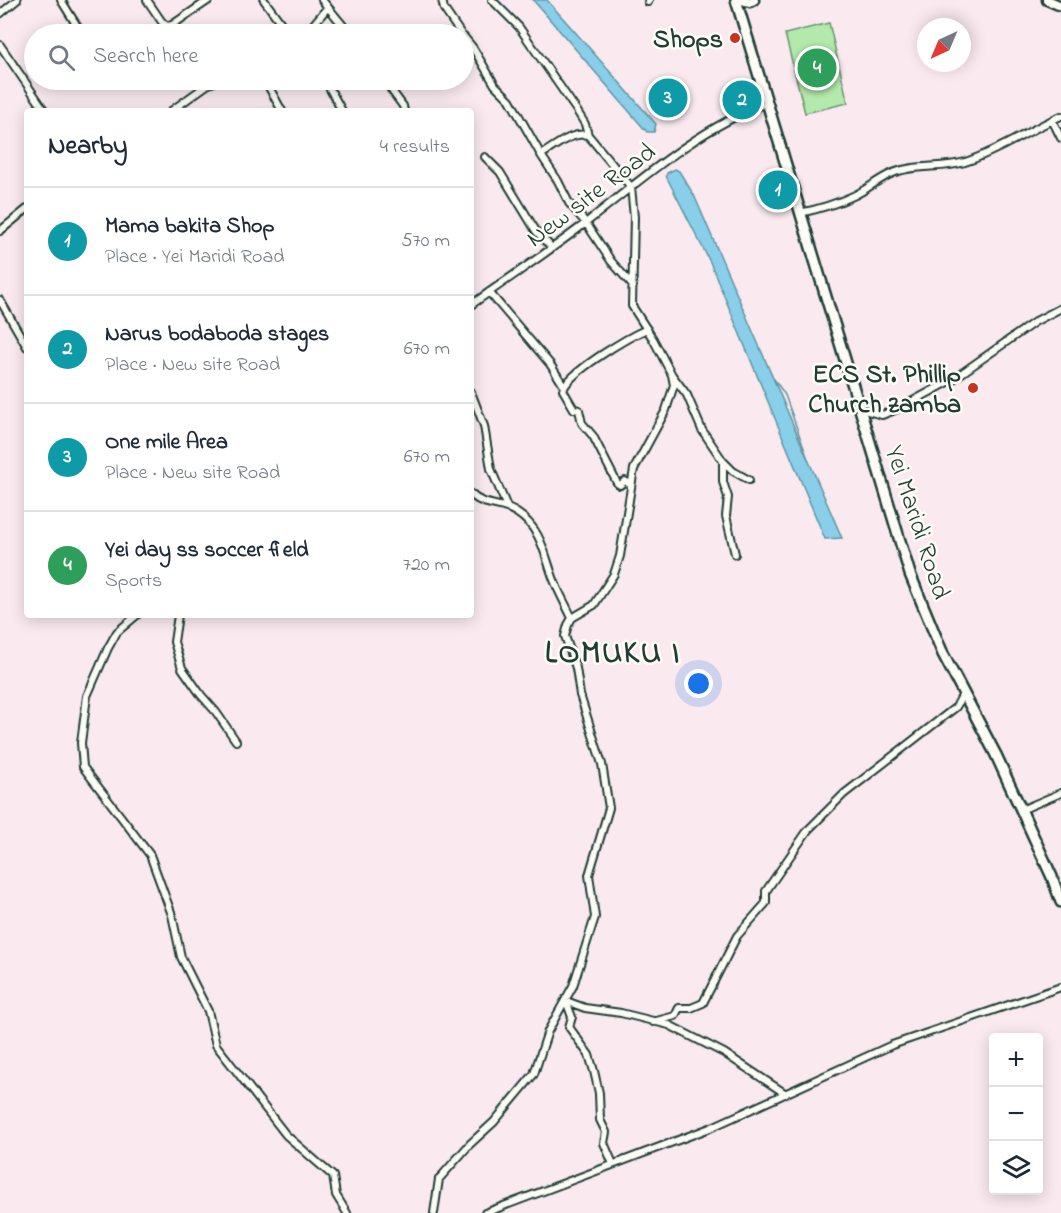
<!DOCTYPE html>
<meta charset="utf-8">
<style>
:root{--surface:#fff;--page:#f6f6f7;--text:#1f2937;--muted:#747a83;--line:#e0e1e3;--accent:#d93025}
body{margin:0;font-family:"Indie Flower",sans-serif;background:var(--page);color:var(--text)}
.controls{position:absolute;right:18px;bottom:18px;display:grid;overflow:hidden;border-radius:6px;box-shadow:0 3px 15px #0003}
.controls button{width:54px;height:54px;display:grid;place-items:center;padding:0;border:0;border-bottom:2px solid var(--line);background:var(--surface);color:var(--text);font:30px sans-serif}
.compass{position:absolute;left:917px;top:18px;width:54px;height:54px;border-radius:50%;background:var(--surface);box-shadow:0 3px 15px #0003;rotate:224deg}
.you{position:absolute;left:699px;top:684px;width:21px;height:21px;margin:-15px;border:4px solid #fff;border-radius:50%;background:#1a73e8;box-shadow:0 0 0 9px #1a73e833}
.badge{display:grid;place-items:center;width:39px;height:39px;border-radius:50%;background:var(--accent);color:#fff;font-size:20px;font-weight:700}
.pin{position:absolute;translate:-50% -50%;border:3px solid #fff;box-shadow:0 2px 6px #0006}
.list{margin:0;padding:0;list-style:none}
h2{display:flex;justify-content:space-between;align-items:center;height:78px;margin:0;padding:0 24px;font-size:26px}
h2 small{font-size:20px;font-weight:400;color:var(--muted)}
.list li{display:grid;grid-template-columns:39px 1fr auto;gap:18px;align-items:center;box-sizing:border-box;height:108px;padding:0 24px;border-top:2px solid var(--line)}
.list b{display:block;font-size:22px;white-space:nowrap}
.list p{margin:0;font-size:20px;white-space:nowrap;color:var(--muted)}
.list em{font-size:20px;font-style:normal;color:var(--muted)}
.icon{flex:none;width:33px;height:33px;fill:none;stroke:currentColor;stroke-width:2;stroke-linecap:round;stroke-linejoin:round}
.map{position:relative;flex:none;width:1061px;height:1213px;overflow:hidden}
.search{position:absolute;background:var(--surface);box-shadow:0 3px 15px #0003;left:24px;top:24px;width:450px;height:66px;display:flex;align-items:center;gap:15px;box-sizing:border-box;padding:0 21px;border-radius:33px;color:var(--muted);font-size:22px}
.panel{position:absolute;background:var(--surface);box-shadow:0 3px 15px #0003;left:24px;top:108px;width:450px;height:510px;border-radius:6px}
.map>svg:first-child{display:block}
.green{fill:#b3e9ab;stroke:#699370;stroke-width:1.5}
.water{fill:#89cfea;stroke:#5f95a1;stroke-width:1.5}
.lines{fill:none;stroke-linecap:round;stroke-linejoin:round}
.stream{stroke:#5f95a1;stroke-width:1.5}
.street-casing{stroke:#1f3d34;stroke-width:10}
.secondary-casing{stroke:#1f3d34;stroke-width:13}
.primary-casing{stroke:#1f3d34;stroke-width:14}
.street{stroke:#fdfcf7;stroke-width:6}
.secondary{stroke:#fdfcf7;stroke-width:8}
.primary{stroke:#fdfcf7;stroke-width:9}
.poi-dot{fill:#c8321e;stroke:#fdfcf7;stroke-width:2}
.labels{text-anchor:middle;stroke-width:5;stroke-linejoin:round;paint-order:stroke}
.poi-label{font-size:26px;font-weight:bold;fill:#1f3d34;stroke:#fdfcf7;text-anchor:end}
.street-label{font-size:26px;fill:#1f3d34;stroke:#fdfcf7}
.district-label{font-size:32px;font-weight:bold;letter-spacing:1.5px;fill:#1f3d34;stroke:#fdfcf7}
</style>
<div class="map">
<svg width="1061" height="1213" viewBox="0 0 1061 1213">
<rect width="100%" height="100%" fill="#faeaef"/>
<filter id="ink" filterUnits="userSpaceOnUse"><feTurbulence type="fractalNoise" baseFrequency=".0167" numOctaves="2"/><feDisplacementMap in="SourceGraphic" scale="12" xChannelSelector="R" yChannelSelector="G"/><feConvolveMatrix kernelMatrix="1 2 1 2 8 2 1 2 1" color-interpolation-filters="sRGB"/></filter>
<g filter="url(#ink)">
<path class="green" d="M829 23 848 103 805 113 785 34Z"/>
<path class="water" d="M533 0H547L656 124 654 132H647Z
M675 169 679 171 694 195 842 538 825 539 710 262 666 176 667 173Z"/>
<g class="lines">
<path class="stream" d="M774 379 785 395 808 459"/>
<g class="street-casing">
<path id="street" d="M61 0 82 34
M147 0 162 22 167 26 172 25 209 0
M264 0 289 34
M322 0 350 34
M442 0 444 9 461 34
M648 2 649 0
M0 14 17 0
M298 34 313 25 328 7
M464 37 473 48 495 85 510 100 541 155 558 181 569 203 586 223 611 261 633 286
M0 45 45 111
M265 80 282 111
M325 80 342 111
M384 80 403 106 404 111
M171 111 207 85 219 80
M1052 120 1061 138
M541 155C555 146 571 132 588 135
M485 157 500 172 536 231 552 248
M800 213C819 209 836 204 853 196 867 190 878 179 893 173 915 164 941 169 965 162 999 151 1029 130 1061 116
M0 231 27 209
M489 292 550 364 564 386
M0 300 27 347
M471 305C510 277 550 251 587 222 643 178 699 128 767 103
M672 375 687 395 702 430 723 461V482L728 497 726 516 735 554
M471 392 484 426 491 469 507 507
M861 409 882 415 900 408 952 380 1036 321 1061 308
M723 461 733 471 749 480
M631 485 625 481 620 485 617 483 593 436 582 423 579 410 574 409 563 390C569 372 628 337 647 329
M471 494C483 507 503 503 517 513 542 529 544 554 554 580 559 593 566 605 572 618
M137 615 117 632 108 648 87 696 81 743 83 767 150 855 172 915 181 957 208 1011 216 1045 286 1135 333 1176 336 1195 347 1213
M178 615 174 642 182 668 201 695 216 712 236 741
M1021 810 1061 793
M566 1001 585 1008 621 1013 669 1025 724 1053 786 1094
M566 1001 572 1017 569 1027 589 1055 594 1071 599 1093 600 1120 606 1132 604 1143 613 1164
M653 1022 675 1016 679 1008H691L703 1003 737 936 766 903V891L808 830 844 794 956 707 963 694
M434 1213 439 1179 470 1144 494 1122 534 1074 548 1031 573 986 595 917 589 875 609 808 602 764 580 695 576 668 565 636 568 625 572 618 594 605 614 574 620 556 634 469 666 410 674 385 672 375 653 339 632 306 634 217 631 187 588 135 585 124 577 111 519 27 492 0
M485 1213 710 1128 892 1045 1061 987"/>
</g>
<g class="secondary-casing">
<path id="secondary" d="M742 0 750 2 754 0
M1047 0 1061 6"/>
</g>
<g class="primary-casing">
<path id="primary" d="M736 0 910 574 943 654 996 755 1052 877 1061 902"/>
</g>
<use href="#street" class="street"/>
<use href="#secondary" class="secondary"/>
<use href="#primary" class="primary"/>
</g>
</g>
<g class="poi-dot">
<circle cx="735" cy="38" r="6"/>
<circle cx="973" cy="388" r="6"/>
</g>
<g class="labels">
<g class="poi-label">
<text x="723" y="47">Shops</text>
<text x="961" y="382">ECS St. Phillip<tspan x="961" dy="30">Church zamba</tspan></text>
</g>
<g class="street-label">
<text transform="translate(590 194) rotate(-37)" y="9">New site Road</text>
<text transform="translate(919 522) rotate(72)" y="9">Yei Maridi Road</text>
</g>
<g class="district-label">
<text x="613" y="662">LOMUKU I</text>
</g>
</g>
</svg>
<div class="controls">
<button>+</button>
<button>−</button>
<button><svg class="icon" aria-label="layers" viewBox="0 0 24 24"><path d="M12 4l9 5-9 5-9-5zM3 14l9 5 9-5"/></svg></button>
</div>
<svg class="compass" viewBox="-18 -18 36 36"><path d="M0-13l5 13h-10z" fill="#e53935"/><path d="M0 13l5-13h-10z" fill="#747a83"/></svg>
<div class="you"></div>
<div class="pin badge" style="left:778px;top:190px;background:#0f9aa8">1</div>
<div class="pin badge" style="left:742px;top:100px;background:#0f9aa8">2</div>
<div class="pin badge" style="left:668px;top:98px;background:#0f9aa8">3</div>
<div class="pin badge" style="left:817px;top:68px;background:#2e9e5b">4</div>
<div class="search"><svg class="icon" aria-label="search" viewBox="0 0 24 24"><circle cx="10" cy="10" r="6"/><path d="M15 15l6 6"/></svg>Search here</div>
<section class="panel">
<h2>Nearby<small>4 results</small></h2>
<ul class="list">
<li><span class="badge" style="background:#0f9aa8">1</span><div><b>Mama bakita Shop</b><p>Place · Yei Maridi Road</p></div><em>570 m</em></li>
<li><span class="badge" style="background:#0f9aa8">2</span><div><b>Narus bodaboda stages</b><p>Place · New site Road</p></div><em>670 m</em></li>
<li><span class="badge" style="background:#0f9aa8">3</span><div><b>One mile Area</b><p>Place · New site Road</p></div><em>670 m</em></li>
<li><span class="badge" style="background:#2e9e5b">4</span><div><b>Yei day ss soccer field</b><p>Sports</p></div><em>720 m</em></li>
</ul>
</section>
</div>
